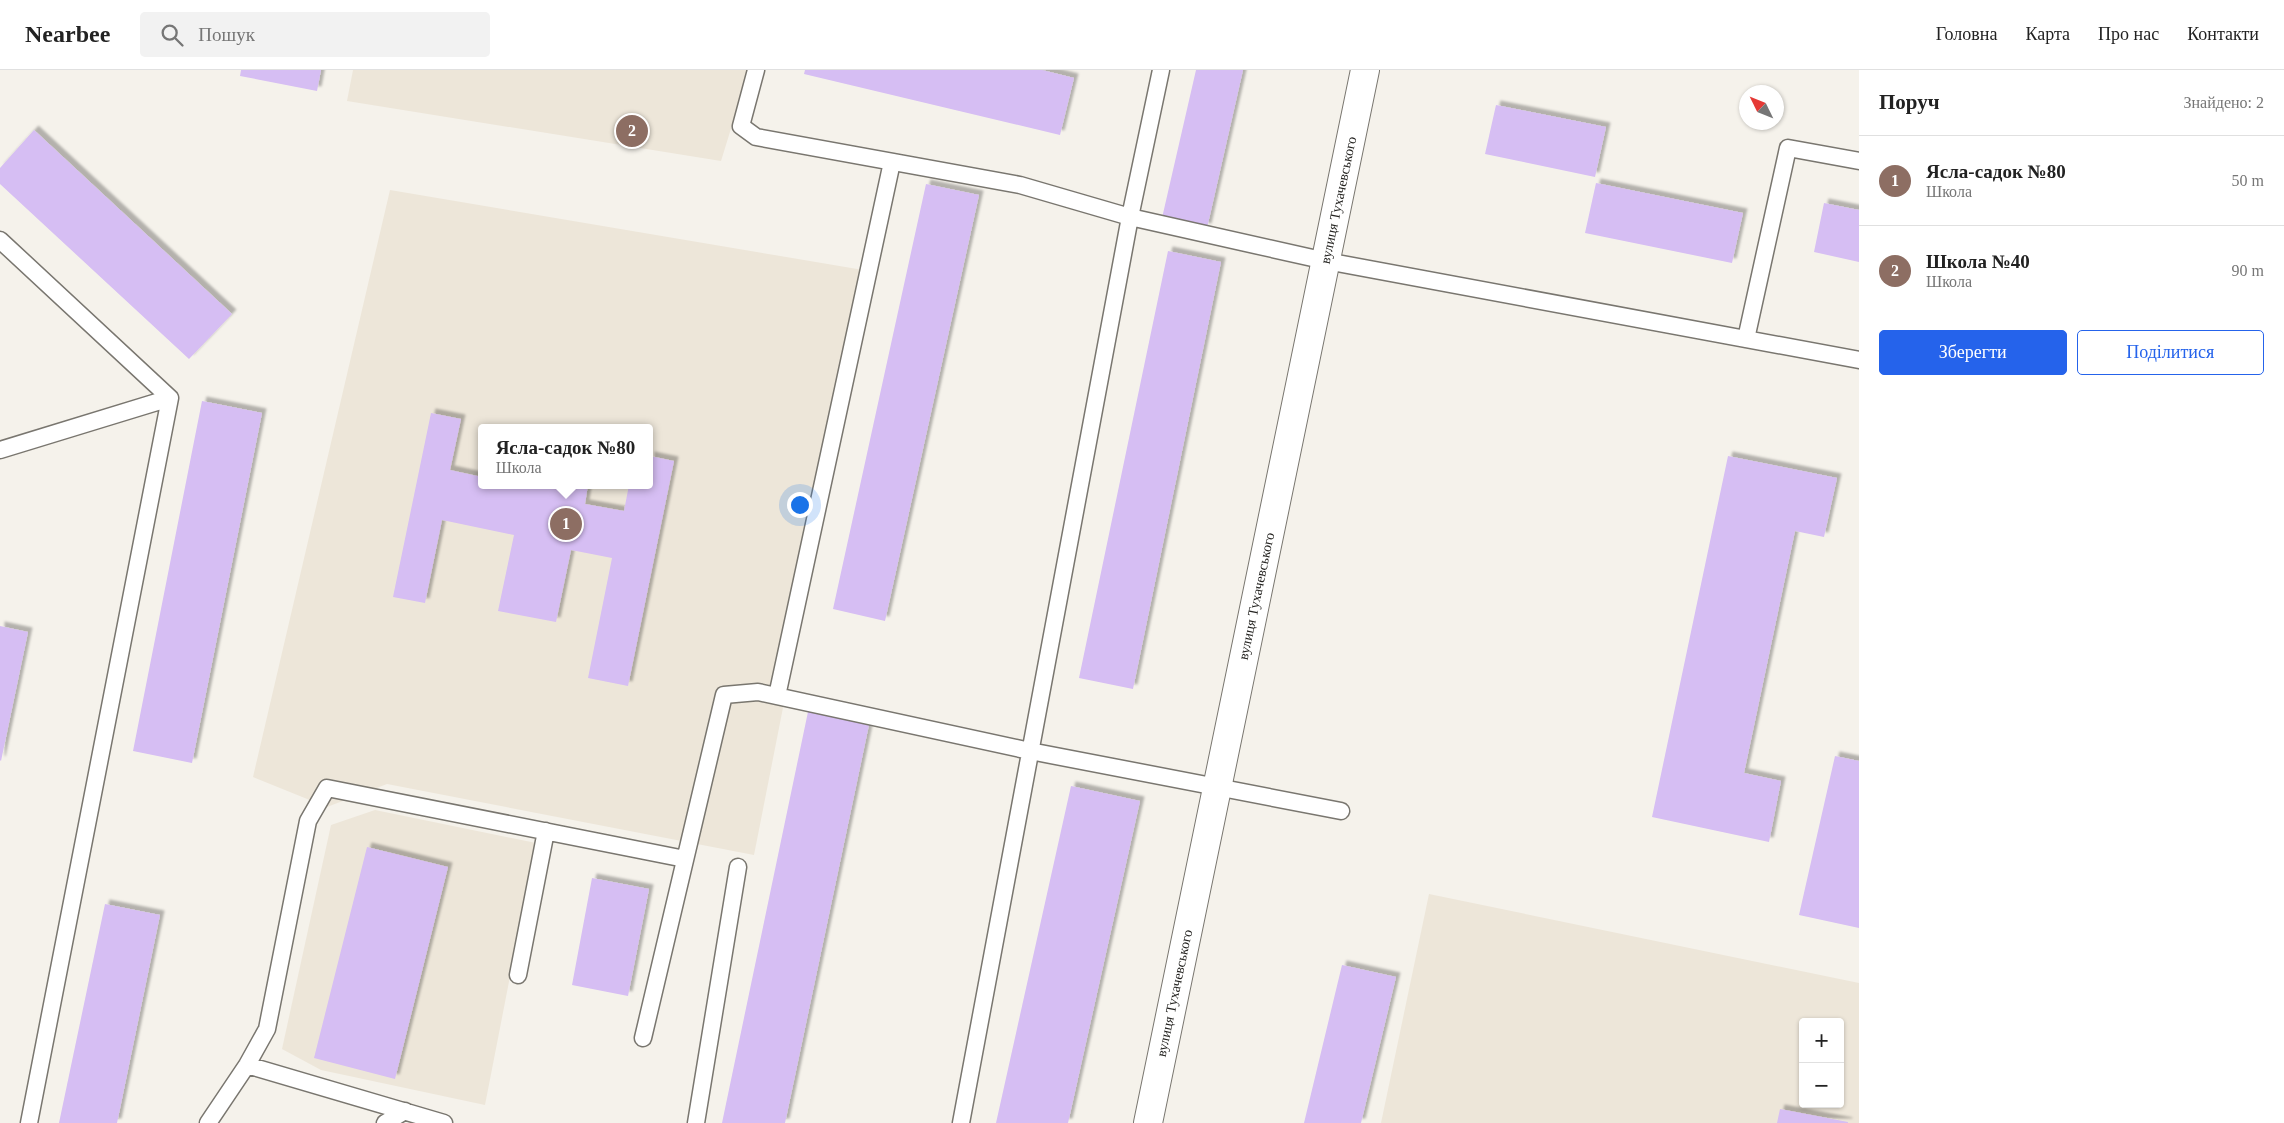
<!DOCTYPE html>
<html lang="uk">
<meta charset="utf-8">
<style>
:root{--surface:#fff;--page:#f2f2f2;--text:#222;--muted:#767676;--line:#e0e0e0;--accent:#2563eb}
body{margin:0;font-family:Georgia,serif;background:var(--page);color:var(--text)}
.controls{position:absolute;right:15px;bottom:15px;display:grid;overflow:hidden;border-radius:5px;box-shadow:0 1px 4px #0004}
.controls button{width:45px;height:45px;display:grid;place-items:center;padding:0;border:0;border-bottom:1px solid var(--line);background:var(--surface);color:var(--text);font:25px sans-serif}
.compass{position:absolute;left:1739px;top:15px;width:45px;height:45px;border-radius:50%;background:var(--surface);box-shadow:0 1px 4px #0004;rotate:313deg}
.you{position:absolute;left:799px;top:434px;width:18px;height:18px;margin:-12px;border:4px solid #fff;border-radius:50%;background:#1a73e8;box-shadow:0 0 0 8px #1a73e833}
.badge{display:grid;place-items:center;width:32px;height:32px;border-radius:50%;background:var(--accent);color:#fff;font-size:16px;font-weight:700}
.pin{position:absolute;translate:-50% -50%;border:2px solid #fff;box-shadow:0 1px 5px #0006}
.popup{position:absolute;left:478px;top:354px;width:175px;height:65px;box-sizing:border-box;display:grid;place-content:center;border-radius:5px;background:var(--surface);filter:drop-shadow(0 1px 4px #0005);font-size:16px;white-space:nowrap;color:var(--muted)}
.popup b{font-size:19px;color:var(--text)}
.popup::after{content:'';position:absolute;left:50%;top:100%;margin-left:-10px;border:10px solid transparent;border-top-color:var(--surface)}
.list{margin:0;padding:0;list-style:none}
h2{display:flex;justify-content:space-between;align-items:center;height:65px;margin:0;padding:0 20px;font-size:21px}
h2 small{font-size:16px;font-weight:400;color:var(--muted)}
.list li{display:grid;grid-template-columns:32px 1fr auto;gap:15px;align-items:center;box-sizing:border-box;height:90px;padding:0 20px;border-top:1px solid var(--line)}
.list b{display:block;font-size:19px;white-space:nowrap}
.list p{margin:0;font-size:16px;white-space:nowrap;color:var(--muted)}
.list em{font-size:16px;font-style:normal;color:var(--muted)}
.actions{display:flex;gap:10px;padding:15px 20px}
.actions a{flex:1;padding:11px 0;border:1px solid var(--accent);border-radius:5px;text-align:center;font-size:18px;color:var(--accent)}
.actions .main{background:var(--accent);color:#fff}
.icon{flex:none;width:28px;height:28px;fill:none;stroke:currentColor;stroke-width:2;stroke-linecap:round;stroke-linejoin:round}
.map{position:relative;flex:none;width:1859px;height:1053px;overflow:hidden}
header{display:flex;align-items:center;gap:30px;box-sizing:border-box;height:70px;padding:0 25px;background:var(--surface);border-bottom:1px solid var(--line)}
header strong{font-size:24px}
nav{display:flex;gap:28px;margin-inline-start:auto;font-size:18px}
.search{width:350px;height:45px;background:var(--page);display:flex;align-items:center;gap:12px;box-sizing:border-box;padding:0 18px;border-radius:5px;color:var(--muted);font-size:19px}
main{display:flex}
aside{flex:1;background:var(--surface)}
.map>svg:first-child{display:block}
.built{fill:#ede6d9;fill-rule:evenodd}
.building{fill:#d6bef3;filter:url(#shadow)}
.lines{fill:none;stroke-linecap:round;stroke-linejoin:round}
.service-casing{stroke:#79766f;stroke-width:19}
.minor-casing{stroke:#79766f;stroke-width:30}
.service{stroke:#fff;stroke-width:16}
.minor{stroke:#fff;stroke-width:28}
.labels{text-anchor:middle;stroke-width:4;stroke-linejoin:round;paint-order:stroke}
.street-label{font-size:14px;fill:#242320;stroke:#fff}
</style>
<header>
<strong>Nearbee</strong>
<div class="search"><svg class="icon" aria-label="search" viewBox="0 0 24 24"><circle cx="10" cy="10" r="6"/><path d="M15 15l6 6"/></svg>Пошук</div>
<nav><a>Головна</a><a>Карта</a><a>Про нас</a><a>Контакти</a></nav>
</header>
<main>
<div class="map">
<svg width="1859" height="1053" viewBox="0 0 1859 1053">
<defs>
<filter id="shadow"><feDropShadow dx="4.5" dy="-4.5" stdDeviation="1" flood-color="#0004"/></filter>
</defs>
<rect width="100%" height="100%" fill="#f5f2eb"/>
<path class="built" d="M353 0H749L721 91 347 31Z
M390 120 869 201 754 785 387 714 327 737 253 707ZM482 358H650V415H482Z
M375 740 536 773 485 1035 321 1000 282 979 331 755Z
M1429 824 1859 913V1053H1381ZM1803 952H1840V1034H1803Z"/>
<path class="building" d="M241 0H321L317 21 240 6Z
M805 0H1042L1074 8 1060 65 804 4Z
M1196 0H1243L1207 158 1162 148Z
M1496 35 1606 57 1595 107 1485 84Z
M34 60 232 244 189 289 0 114V98Z
M1596 113 1743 143 1732 193 1585 163Z
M926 114 979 125 885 551 833 539Z
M1824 133 1859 140V192L1814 182Z
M1168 181 1221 192 1133 619 1079 608Z
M202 331 262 343 192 693 133 681Z
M431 343 461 349 450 400 482 407V415H588L585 434 624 441 629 415H650V386L674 391 628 616 588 608 612 488 571 480 556 552 498 541 514 465 442 450 425 533 393 527Z
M1728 386 1837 408 1824 467 1795 461 1744 703 1781 711 1769 772 1652 747Z
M0 556 28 562 1 691 0 690Z
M809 637 870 650 785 1053H722Z
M1835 686 1859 691V858L1799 845Z
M1071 716 1140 731 1068 1053H996Z
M367 777 448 797 395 1009 314 988Z
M592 808 649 819 628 926 572 915Z
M105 834 160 845 117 1053H59Z
M1342 895 1396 907 1361 1053H1304Z
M1780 1039 1848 1052V1053H1777Z"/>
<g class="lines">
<g class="service-casing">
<path id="service" d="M756 0 741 56 756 67 1020 115 1130 147 1326 191 1859 290
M0 170 170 328
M1746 269 1788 78 1859 91
M0 380 170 328
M777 626 892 92
M518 905 546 761
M643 968 724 625 758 622 1030 681 1341 741
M247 995 444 1053
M29 1053 170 328
M208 1053 247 995 267 959 308 751 327 718 685 789
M385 1053 405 1041
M696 1053 738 797
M961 1053 1130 147 1161 0"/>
</g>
<g class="minor-casing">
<path id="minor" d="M1148 1053 1365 0"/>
</g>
<use href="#service" class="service"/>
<use href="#minor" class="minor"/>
</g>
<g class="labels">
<g class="street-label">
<text transform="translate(1338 130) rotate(-78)" y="5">вулиця Тухачевського</text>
<text transform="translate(1256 526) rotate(-78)" y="5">вулиця Тухачевського</text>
<text transform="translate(1174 923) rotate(-78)" y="5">вулиця Тухачевського</text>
</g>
</g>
</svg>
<div class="controls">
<button>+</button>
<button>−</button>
</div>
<svg class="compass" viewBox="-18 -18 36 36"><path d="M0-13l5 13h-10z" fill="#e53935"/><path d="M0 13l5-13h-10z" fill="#767676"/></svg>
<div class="you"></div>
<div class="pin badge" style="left:566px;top:454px;background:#8d6e63">1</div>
<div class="popup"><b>Ясла-садок №80</b>Школа</div>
<div class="pin badge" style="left:632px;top:61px;background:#8d6e63">2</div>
</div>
<aside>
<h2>Поруч<small>Знайдено: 2</small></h2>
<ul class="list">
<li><span class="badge" style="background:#8d6e63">1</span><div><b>Ясла-садок №80</b><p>Школа</p></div><em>50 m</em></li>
<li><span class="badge" style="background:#8d6e63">2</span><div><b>Школа №40</b><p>Школа</p></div><em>90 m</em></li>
</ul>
<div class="actions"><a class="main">Зберегти</a><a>Поділитися</a></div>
</aside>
</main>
